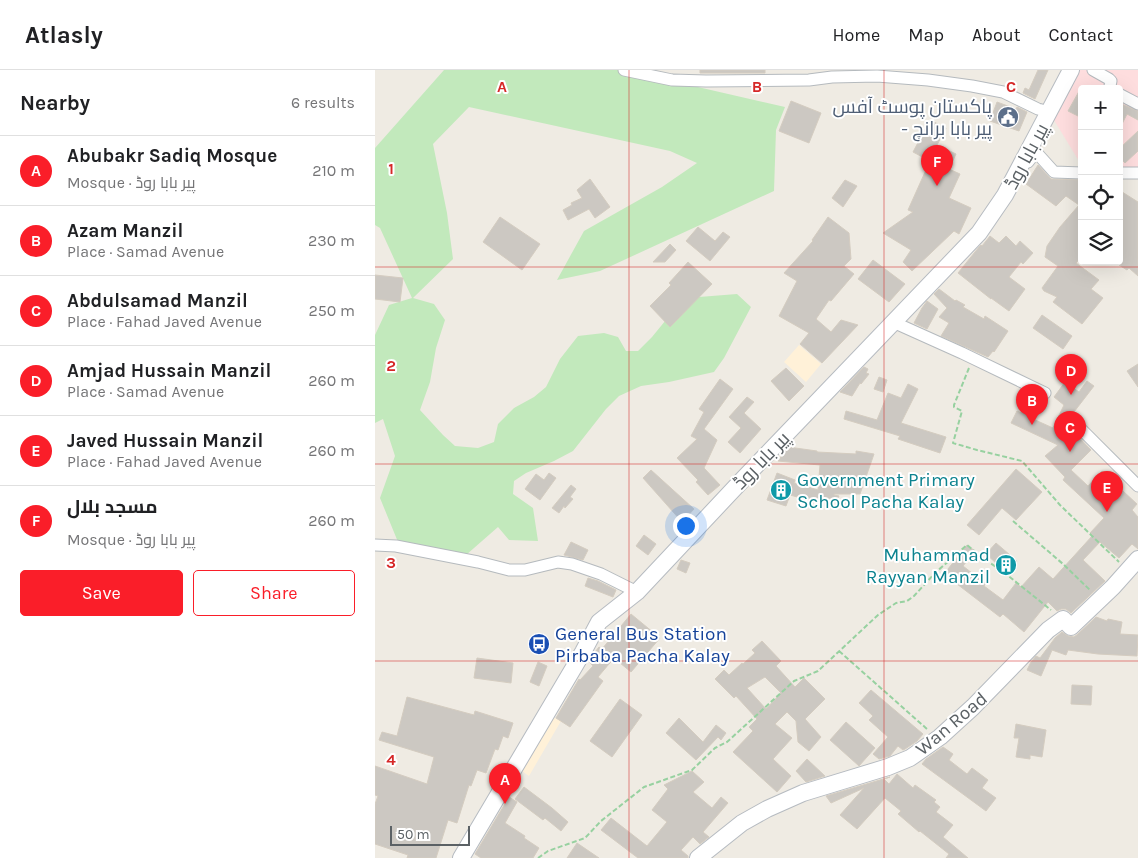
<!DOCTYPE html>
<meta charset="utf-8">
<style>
:root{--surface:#fff;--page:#f6f6f6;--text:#202124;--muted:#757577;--line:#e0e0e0;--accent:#fa1e29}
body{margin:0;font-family:Karla,Cairo,sans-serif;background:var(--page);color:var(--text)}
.controls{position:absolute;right:15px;top:15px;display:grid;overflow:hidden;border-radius:5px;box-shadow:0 5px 20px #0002}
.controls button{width:45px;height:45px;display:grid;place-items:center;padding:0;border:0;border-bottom:1px solid var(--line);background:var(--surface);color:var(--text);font:25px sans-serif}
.scale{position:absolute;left:15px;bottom:12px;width:80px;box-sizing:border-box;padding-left:5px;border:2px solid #5b6165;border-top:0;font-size:14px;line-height:18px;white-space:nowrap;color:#5b6165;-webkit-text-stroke:4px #fff;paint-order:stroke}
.you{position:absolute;left:310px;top:455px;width:18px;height:18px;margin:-12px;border:4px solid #fff;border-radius:50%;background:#1a73e8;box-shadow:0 0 0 8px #1a73e833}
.badge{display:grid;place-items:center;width:32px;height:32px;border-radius:50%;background:var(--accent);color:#fff;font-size:16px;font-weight:700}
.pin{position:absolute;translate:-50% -41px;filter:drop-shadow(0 1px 2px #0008)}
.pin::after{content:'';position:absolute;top:26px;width:18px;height:15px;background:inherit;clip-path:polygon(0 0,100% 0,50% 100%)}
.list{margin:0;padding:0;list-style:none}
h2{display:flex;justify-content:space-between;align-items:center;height:65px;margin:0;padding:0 20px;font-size:21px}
h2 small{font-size:16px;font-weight:400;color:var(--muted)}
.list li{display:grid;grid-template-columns:32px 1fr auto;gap:15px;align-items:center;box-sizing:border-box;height:70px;padding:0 20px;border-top:1px solid var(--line)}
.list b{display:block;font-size:19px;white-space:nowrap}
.list p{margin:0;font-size:16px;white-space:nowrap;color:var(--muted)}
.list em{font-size:16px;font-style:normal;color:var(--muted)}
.actions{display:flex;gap:10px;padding:15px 20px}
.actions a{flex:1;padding:11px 0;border:1px solid var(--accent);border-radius:5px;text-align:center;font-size:18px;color:var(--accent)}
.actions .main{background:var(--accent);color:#fff}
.icon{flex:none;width:28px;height:28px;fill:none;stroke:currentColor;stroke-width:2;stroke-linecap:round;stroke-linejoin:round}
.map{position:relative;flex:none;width:763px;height:788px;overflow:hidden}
header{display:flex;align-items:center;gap:30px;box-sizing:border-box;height:70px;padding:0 25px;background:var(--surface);border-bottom:1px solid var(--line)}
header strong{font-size:24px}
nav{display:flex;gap:28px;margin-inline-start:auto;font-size:18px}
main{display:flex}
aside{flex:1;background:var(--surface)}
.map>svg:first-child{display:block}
.commercial{fill:#fff1d8}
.medical{fill:#feddde}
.green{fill:#c2e9bc}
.building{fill:#ccc8c2;stroke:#d4ccc0;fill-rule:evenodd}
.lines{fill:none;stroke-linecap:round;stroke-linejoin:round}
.street-casing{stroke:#b5babe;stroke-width:13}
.secondary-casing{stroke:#b6bbc1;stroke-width:18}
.path{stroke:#97d1a0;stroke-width:2;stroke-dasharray:5 2.5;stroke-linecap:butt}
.street{stroke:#fff;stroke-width:11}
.secondary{stroke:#fff;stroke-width:16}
.grid{fill:none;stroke:#d62828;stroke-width:1;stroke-opacity:0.55}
.labels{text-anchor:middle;stroke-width:4;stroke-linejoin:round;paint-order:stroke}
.service-label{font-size:19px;fill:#4e5e75;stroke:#fff;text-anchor:end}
.street-label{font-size:19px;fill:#5b6165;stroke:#fff}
.culture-label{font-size:19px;fill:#0d838f;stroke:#fff;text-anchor:start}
.transit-label{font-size:19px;fill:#164399;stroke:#fff;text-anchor:start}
.grid-label{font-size:16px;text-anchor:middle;font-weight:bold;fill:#d62828;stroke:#fff;stroke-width:4;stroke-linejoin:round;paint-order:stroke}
</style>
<header>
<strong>Atlasly</strong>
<nav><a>Home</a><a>Map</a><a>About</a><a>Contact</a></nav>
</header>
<main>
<aside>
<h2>Nearby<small>6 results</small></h2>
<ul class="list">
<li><span class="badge">A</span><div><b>Abubakr Sadiq Mosque</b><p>Mosque · پیر بابا روڈ</p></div><em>210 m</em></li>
<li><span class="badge">B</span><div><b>Azam Manzil</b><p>Place · Samad Avenue</p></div><em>230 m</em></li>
<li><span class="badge">C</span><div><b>Abdulsamad Manzil</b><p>Place · Fahad Javed Avenue</p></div><em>250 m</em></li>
<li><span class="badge">D</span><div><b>Amjad Hussain Manzil</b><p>Place · Samad Avenue</p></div><em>260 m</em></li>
<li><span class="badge">E</span><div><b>Javed Hussain Manzil</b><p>Place · Fahad Javed Avenue</p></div><em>260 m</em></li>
<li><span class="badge">F</span><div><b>مسجد بلال</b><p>Mosque · پیر بابا روڈ</p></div><em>260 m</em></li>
</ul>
<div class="actions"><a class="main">Save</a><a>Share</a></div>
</aside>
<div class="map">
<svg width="763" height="788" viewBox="0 0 763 788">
<rect width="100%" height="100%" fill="#efebe3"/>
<path class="commercial" d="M424 275 446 294 431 312 409 292Z
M177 647 186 651 154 706 144 699Z"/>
<path class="medical" d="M696 0H763V108L744 109V19H707V96L674 42Z"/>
<path class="green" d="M69 0H249L410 37 401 60 399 121 225 201 182 210 209 161 287 117 322 93 295 81 94 37 58 74 72 143 78 189 38 228 59 234 70 250 61 278 55 312 45 340 68 365 80 376 103 378 119 372 123 354 139 338 159 327 171 317 185 289 203 266 229 263 243 267 251 281H263L277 267 304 234 324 227 362 224 376 237 349 288 339 302 294 312 266 316 244 326 231 339 198 381 179 391 151 403 139 411 138 424 158 438 163 471 134 470 123 457 91 485 23 472 5 428 20 386 8 349 0 353V265L14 235 37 228 5 158 0 155V78Z"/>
<path class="building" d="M325 0H390V3H325Z
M663 0H673L660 29 648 23 650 18 654 20Z
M707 16V48L693 41Z
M416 31 446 43 434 73 404 61Z
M622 32 641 39 642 37 652 42 644 61 615 51Z
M744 33 763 41V50L752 44 744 60Z
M555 50 571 58 562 75 581 84 574 99 585 104 574 128 596 138 584 164 579 161 537 201 528 192 536 180 508 163 538 142 533 140 555 91 538 82Z
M763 61V81L750 93 744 87V79Z
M663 95 676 109 707 110V186L701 193 724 210 716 219 728 228 707 254 678 232 682 227 669 221 667 218 683 196 670 187 672 176 685 157 704 135 691 126 681 136 651 114Z
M215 109 235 137 220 148 214 139 193 150 188 140 197 135 196 133 207 128 202 120Z
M470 110 482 116 468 137 457 128Z
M744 120 763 132V206L754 198 752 200 744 195Z
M125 147 165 174 147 200 108 172Z
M453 147 474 163 476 189 469 196 479 204 456 231 454 230 441 249 456 262 466 250 483 255 447 293 425 274 434 263 404 246 422 211 409 203 438 171 437 170Z
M323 157 340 171 348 162 355 167 335 191 311 171Z
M615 166 624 173 631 166 641 176 645 171 658 183 648 194 646 192 634 207 650 219 634 241 616 228V229L583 203 604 177 606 175 607 176Z
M295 174 301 180 290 192H278Z
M498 190 530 214 514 232 483 209Z
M313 192 337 214 295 257 275 236 296 215 294 213Z
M0 205 28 208 25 232 0 229Z
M564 219 580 231 581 230 590 235 588 237 609 249 610 246 633 261 619 282 618 281 613 287 566 266 574 253 564 247 572 238 559 224Z
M552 231 563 239 552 259 539 253 547 238Z
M667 245 697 266 688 279 658 258Z
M763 294V317L752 301Z
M489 297 493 299 491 303 494 304 486 314 485 313 477 326 465 322Z
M411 298 429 316 414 331 396 311Z
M504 307 512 310 508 322 499 319Z
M345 309 358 319 329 359 342 370 329 398 345 415 333 425 321 412 323 410 302 388 322 369 316 366 329 342 324 339Z
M712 311 719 316 692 351 696 359 716 380 696 400 713 416 727 401 734 407 728 414 743 427 748 421 762 434 757 440 763 447V479L757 474 744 488 725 472 708 490 730 511 696 543 691 539H686L682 541 673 532 649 562 628 544 625 547 569 504 592 475 600 481 588 496 611 514 609 516 628 530 641 513 646 517 664 497 678 509 718 465 715 463 729 448 688 410 690 407 670 386 683 375 636 353 642 341 646 343 656 325 669 330 658 349 678 358 689 335 679 327 690 312 704 322Z
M533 314 543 319 526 353 571 367 565 383 523 369 525 366 469 349 471 341 502 350 513 323 526 328Z
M372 327 379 332 369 343 386 359 365 383 353 372 366 358 354 347Z
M413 377 442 381V382L481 384V381L499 384 485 424H459V425L464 426 463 428 438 429 437 431 415 425 411 436 392 430 402 403 420 410 419 413 443 420 445 395 403 391Z
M641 399 667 422 641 450 627 438 604 465 592 455Z
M276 400 319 439 307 452 268 408Z
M174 403 181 408 165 430 150 419 161 404 169 410Z
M196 415 201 419 195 427 198 429 190 438 189 436 184 443 177 438Z
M269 465 281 474 273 485 261 476Z
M196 472 213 480 208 490 189 485Z
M621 473 642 491 632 503 611 484Z
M306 490 315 493 311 503 302 499Z
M213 508 223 511 241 520 238 527 210 516Z
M256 544 285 568 256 602 239 588 223 607 228 611 195 657 181 648 204 609 205 610 218 596 214 592 217 586 224 577 227 579Z
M721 547 732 551 733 549 747 552 745 564 763 565 762 586 723 584 693 580 691 585 677 580 666 606 652 600 656 592 661 586 665 588 680 568 687 562 693 566 699 567 703 564Z
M387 571 406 591 401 596 420 617 429 608 450 629 430 649 446 667 434 681 423 672 421 651 412 642 400 654 417 668 398 689 416 706 402 722 358 682 378 661 374 657 382 649 361 626 359 628 340 609 349 600 354 605 367 593 368 594 380 583 377 580ZM390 607 406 623 391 639 372 618Z
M102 588 138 593 136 613 99 608Z
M163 592 172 596 164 616 155 612Z
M697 615 717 616 716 635 696 634Z
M496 620 548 664 542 671 530 679 528 680 523 676 515 686 504 689 498 684 513 667 494 650 498 646 484 633Z
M32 627 99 645 100 641 138 653 133 668 128 666 123 680 120 679 111 703 102 700 96 716 94 715 82 753 73 750 61 788H32L33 785 0 774V734L3 726 0 725V696L52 714 59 687 4 670 7 662 22 666Z
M245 629 267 645 237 687 215 671Z
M304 648 328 672 341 655 351 663 346 670 343 667 321 690 291 663Z
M471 652 500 678 484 696 455 670Z
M641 654 671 660 667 687 655 685V689L641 687 644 668H639Z
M568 677 578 684 574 690 592 704 597 698 613 710 607 718 621 728 611 741 547 694 551 689Z
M432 689 450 706 431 712 421 701Z
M317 701 329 712 318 722 337 738 346 727 353 733 328 762 334 767 325 774 318 767 306 780 313 786V788H263L226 760 236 748 272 776 292 752 277 740 293 719 289 715Z
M522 704 538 718 540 715 561 730 559 732 565 737 561 742 578 755 568 767 593 788H571L574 784 545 761 544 762 523 744 526 741 510 728 482 759 465 745 489 718 456 733 451 726 515 707 509 709 514 714Z
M149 717 177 738 193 752 186 761 170 748 168 750 140 729Z
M134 727 142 732 130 753 150 766 149 768 164 778 158 788H106L100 784Z
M202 773 224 788H192Z"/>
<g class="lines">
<g class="street-casing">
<path id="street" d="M249 0 297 10 331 11 434 10 457 7 502 6 553 10 597 16 628 22 663 39 674 42
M718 0 734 9 736 11 735 16 737 19
M744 24 763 34
M653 92 661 82 679 102 707 103
M744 103H763
M518 252 587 283 670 323
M701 354 763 416
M0 475 21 476 103 492 134 500H150L183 492 197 494 226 504 262 522"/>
</g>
<g class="secondary-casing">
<path id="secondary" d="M86 788 208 582 224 552 262 522 370 407 604 163 630 125 696 0
M323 788 367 753 392 739 428 723 513 697 535 688 565 667 598 637 673 560 688 549 696 557 738 517 763 489"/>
</g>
<path class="path" d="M594 298 579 335V337L587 341 578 373 602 380 647 391 685 435 744 492
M638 451 688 494 716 521
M464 581 552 659
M163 788 173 781 210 768 226 751 269 717 317 700 340 678 352 672 419 611 443 601 503 545 521 533 532 531 539 526 560 503 592 475 609 489 626 500 676 540"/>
<use href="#street" class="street"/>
<use href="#secondary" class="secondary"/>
</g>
<path class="grid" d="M254 0V788M509 0V788M0 197H763M0 394H763M0 591H763"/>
<defs>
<g id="civic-disc" transform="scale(1.125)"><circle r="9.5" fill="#5c6f8a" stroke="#fff"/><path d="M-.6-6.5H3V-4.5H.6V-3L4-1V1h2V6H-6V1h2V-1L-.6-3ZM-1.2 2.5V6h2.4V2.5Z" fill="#fff"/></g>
<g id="building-disc" transform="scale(1.125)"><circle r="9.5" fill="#0f9aa8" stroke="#fff"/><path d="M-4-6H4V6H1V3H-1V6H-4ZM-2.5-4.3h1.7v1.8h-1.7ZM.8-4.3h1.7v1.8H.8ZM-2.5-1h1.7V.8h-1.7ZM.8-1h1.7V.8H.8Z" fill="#fff"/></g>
<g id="bus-disc" transform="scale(1.125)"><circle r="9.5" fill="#1a4fb4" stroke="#fff"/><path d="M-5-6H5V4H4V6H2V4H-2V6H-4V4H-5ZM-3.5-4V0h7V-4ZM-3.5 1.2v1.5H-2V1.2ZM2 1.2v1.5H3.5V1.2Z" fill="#fff"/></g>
</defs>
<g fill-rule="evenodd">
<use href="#civic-disc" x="633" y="47"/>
<use href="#building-disc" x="406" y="420"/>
<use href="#building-disc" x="631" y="495"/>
<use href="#bus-disc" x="164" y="574"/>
</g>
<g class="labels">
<g class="service-label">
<text x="617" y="43">پاکستان پوسٹ آفس<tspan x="617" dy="22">- پیر بابا برانچ</tspan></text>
</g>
<g class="street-label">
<text transform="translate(651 86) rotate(-62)" y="7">پیر بابا روڈ</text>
<text transform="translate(386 390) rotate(-46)" y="7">پیر بابا روڈ</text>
<text transform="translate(576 653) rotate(-40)" y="7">Wan Road</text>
</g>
<g class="culture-label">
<text x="422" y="416">Government Primary<tspan x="422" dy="22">School Pacha Kalay</tspan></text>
<text x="615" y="491" text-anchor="end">Muhammad<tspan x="615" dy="22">Rayyan Manzil</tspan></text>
</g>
<g class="transit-label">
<text x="180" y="570">General Bus Station<tspan x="180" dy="22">Pirbaba Pacha Kalay</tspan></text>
</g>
</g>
<g class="grid-label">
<text x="127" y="22">A</text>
<text x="382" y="22">B</text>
<text x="636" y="22">C</text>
<text x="16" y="104">1</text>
<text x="16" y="301">2</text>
<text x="16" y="498">3</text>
<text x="16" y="695">4</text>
</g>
</svg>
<div class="controls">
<button>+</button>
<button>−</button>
<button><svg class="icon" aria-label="locate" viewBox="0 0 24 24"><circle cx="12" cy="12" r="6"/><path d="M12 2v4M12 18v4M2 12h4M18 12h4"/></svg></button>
<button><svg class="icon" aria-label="layers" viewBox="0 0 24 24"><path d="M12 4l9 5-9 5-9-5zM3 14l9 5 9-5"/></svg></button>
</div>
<div class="scale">50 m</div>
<div class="you"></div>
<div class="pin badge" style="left:130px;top:734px">A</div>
<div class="pin badge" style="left:657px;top:355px">B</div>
<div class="pin badge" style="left:695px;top:382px">C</div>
<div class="pin badge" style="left:696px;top:325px">D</div>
<div class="pin badge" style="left:732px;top:442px">E</div>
<div class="pin badge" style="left:562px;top:116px">F</div>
</div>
</main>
